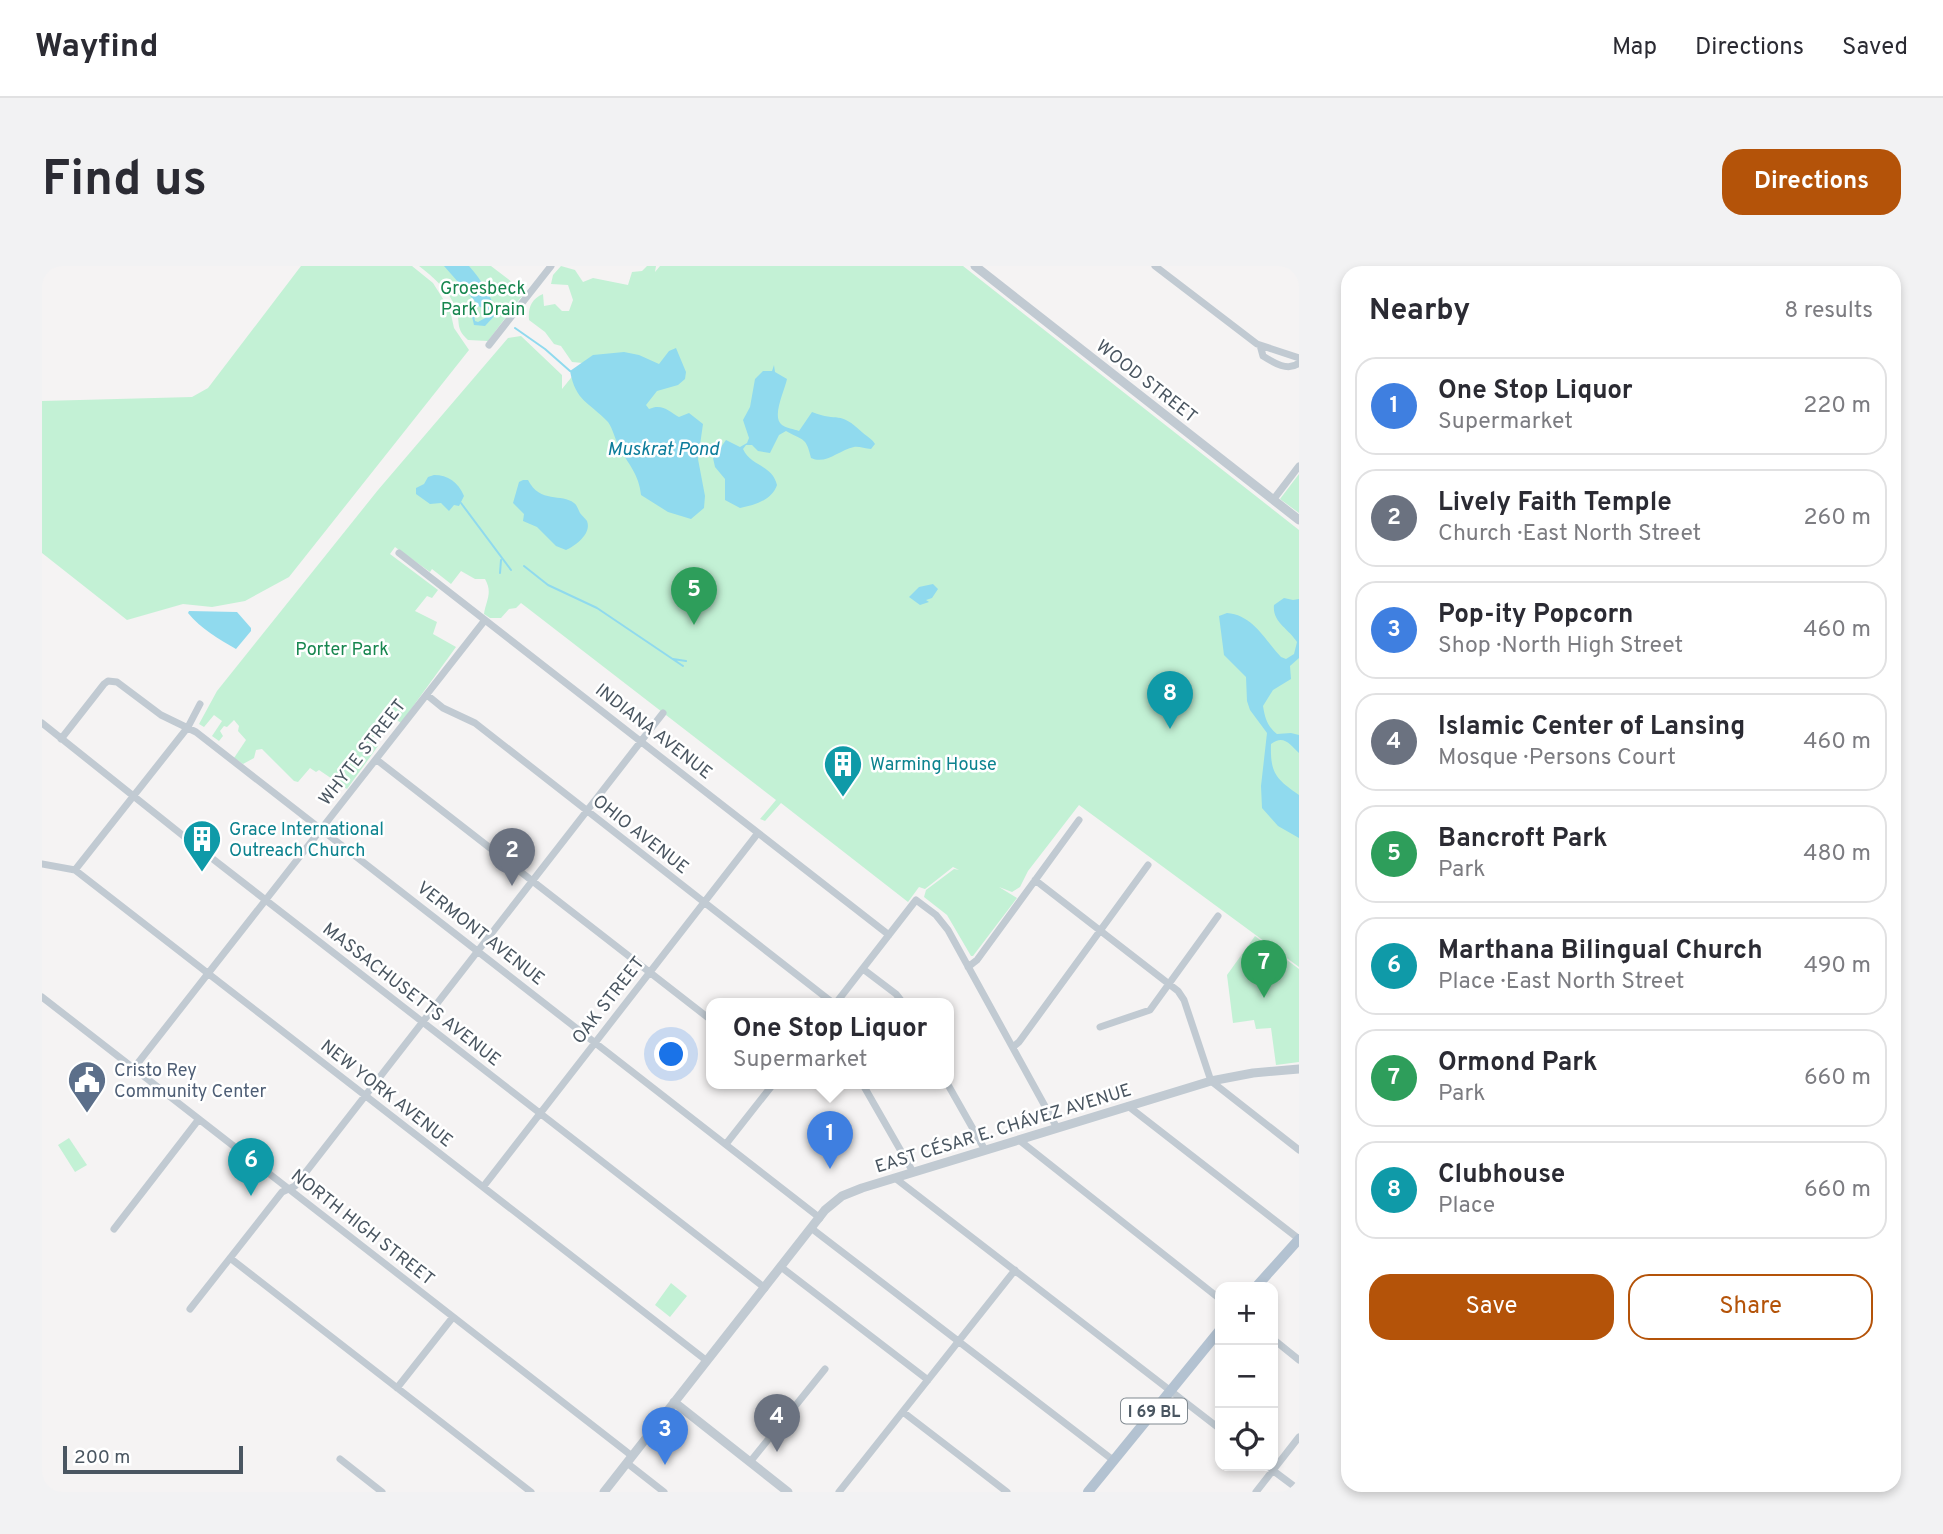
<!DOCTYPE html>
<meta charset="utf-8">
<style>
:root{--surface:#fff;--page:#f2f2f3;--text:#2b2b33;--muted:#7c7c81;--line:#e1e1e2;--accent:#b45309}
body{margin:0;font-family:Overpass,sans-serif;background:var(--page);color:var(--text)}
.controls{position:absolute;right:21px;bottom:21px;display:grid;overflow:hidden;border-radius:14px;box-shadow:0 4px 10px #0003}
.controls button{width:63px;height:63px;display:grid;place-items:center;padding:0;border:0;border-bottom:2px solid var(--line);background:var(--surface);color:var(--text);font:35px sans-serif}
.scale{position:absolute;left:21px;bottom:18px;width:180px;box-sizing:border-box;padding-left:7px;border:4px solid #4a5661;border-top:0;font-size:19px;line-height:24px;white-space:nowrap;color:#4a5661;-webkit-text-stroke:5px #fff;paint-order:stroke}
.you{position:absolute;left:630px;top:789px;width:24px;height:24px;margin:-18px;border:5px solid #fff;border-radius:50%;background:#1a73e8;box-shadow:0 0 0 10px #1a73e833}
.badge{display:grid;place-items:center;width:46px;height:46px;border-radius:50%;background:var(--accent);color:#fff;font-size:23px;font-weight:700}
.pin{position:absolute;translate:-50% -58px;filter:drop-shadow(0 2px 4px #0008)}
.pin::after{content:'';position:absolute;top:37px;width:24px;height:21px;background:inherit;clip-path:polygon(0 0,100% 0,50% 100%)}
.popup{position:absolute;left:664px;top:732px;width:248px;height:91px;box-sizing:border-box;display:grid;place-content:center;border-radius:14px;background:var(--surface);filter:drop-shadow(0 2px 5px #0005);font-size:23px;white-space:nowrap;color:var(--muted)}
.popup b{font-size:26px;color:var(--text)}
.popup::after{content:'';position:absolute;left:50%;top:100%;margin-left:-14px;border:14px solid transparent;border-top-color:var(--surface)}
.list{margin:0;padding:0;list-style:none}
h2{display:flex;justify-content:space-between;align-items:center;height:91px;margin:0;padding:0 28px;font-size:30px}
h2 small{font-size:23px;font-weight:400;color:var(--muted)}
.list li{display:grid;grid-template-columns:46px 1fr auto;gap:21px;align-items:center;box-sizing:border-box;height:98px;margin:0 14px 14px;padding:0 14px;border:2px solid var(--line);border-radius:21px}
.list b{display:block;font-size:26px;white-space:nowrap}
.list p{margin:0;font-size:23px;white-space:nowrap;color:var(--muted)}
.list em{font-size:23px;font-style:normal;color:var(--muted)}
.actions{display:flex;gap:14px;padding:21px 28px}
.actions a{flex:1;padding:16px 0;border:2px solid var(--accent);border-radius:21px;text-align:center;font-size:24px;color:var(--accent)}
.actions .main{background:var(--accent);color:#fff}
.icon{flex:none;width:38px;height:38px;fill:none;stroke:currentColor;stroke-width:2;stroke-linecap:round;stroke-linejoin:round}
.map{position:relative;flex:none;width:1257px;height:1226px;overflow:hidden;border-radius:21px}
header{display:flex;align-items:center;gap:42px;box-sizing:border-box;height:98px;padding:0 35px;background:var(--surface);border-bottom:2px solid var(--line)}
header strong{font-size:33px}
nav{display:flex;gap:38px;margin-inline-start:auto;font-size:24px}
.intro{display:flex;align-items:center;justify-content:space-between;box-sizing:border-box;height:168px;padding:0 42px}
h1{margin:0;font-size:49px}
.button{padding:18px 32px;border-radius:21px;background:var(--accent);color:#fff;font-size:24px;font-weight:700}
main{display:flex;gap:42px;padding:0 42px}
aside{flex:1;background:var(--surface);border-radius:21px;box-shadow:0 4px 10px #0003}
.map>svg:first-child{display:block}
.green{fill:#c3f1d5}
.water{fill:#90daee}
.lines{fill:none;stroke-linecap:round;stroke-linejoin:round}
.stream{stroke:#90daee;stroke-width:2}
.minor{stroke:#c1cad2;stroke-width:7}
.tertiary{stroke:#c1cad2;stroke-width:9}
.primary{stroke:#b3c2d1;stroke-width:10}
.labels{text-anchor:middle;stroke-width:5;stroke-linejoin:round;paint-order:stroke}
.shield{fill:#fff;stroke:#808990;stroke-width:2}
.shield-label{font-size:16px;font-weight:bold;fill:#4a5661}
.park-label{font-size:18px;fill:#17864f;stroke:#fff}
.street-label{font-size:18px;fill:#4a5661;stroke:#fff}
.culture-label{font-size:18px;fill:#0d838f;stroke:#fff;text-anchor:start}
.service-label{font-size:18px;fill:#4e5e75;stroke:#fff;text-anchor:start}
.water-label{font-size:19px;font-style:italic;fill:#0c7c9b;stroke:#fff}
</style>
<header>
<strong>Wayfind</strong>
<nav><a>Map</a><a>Directions</a><a>Saved</a></nav>
</header>
<div class="intro"><h1>Find us</h1><a class="button">Directions</a></div>
<main>
<div class="map">
<svg width="1257" height="1226" viewBox="0 0 1257 1226">
<rect width="100%" height="100%" fill="#f5f3f3"/>
<path class="green" d="M259 0H370L391 17 408 44 412 62 427 84 247 311 203 335 170 341 141 338 85 354 0 287V135L150 131 166 122Z
M377 0H449L483 26 446 75 426 74C413 62 419 58 414 43 408 25 391 11 377 0Z
M519 0 533 4 541 16 551 12 586 19 590 6 600 5 605 0H614L613 6 618 0H921L1257 264V701L1037 539 986 605 978 621 970 626 957 621 975 632 931 690H929L905 649 882 631 884 624 912 603 917 604 911 601 883 623 877 621 866 636 739 537 723 555 718 553 734 534 479 337 474 342 467 343 459 352H448L442 348C444 334 451 327 443 313H433L419 305 409 318 390 303 388 306 353 281 348 288 396 324 390 332 385 330 373 345 395 356 391 368 414 381 359 457 349 450 329 474 336 480 305 523 277 504 274 506 268 502 256 516 252 515 220 483 214 484 212 492 201 498 192 492 204 474 196 465 197 460 192 454 185 461 182 460 178 465 181 470 177 475 170 470 180 455 172 449 162 461 157 458 175 425 336 224 466 72 479 70 520 109V123L541 97 530 96 519 80 512 78 503 66 487 54C486 42 489 33 501 28L502 40 513 38 520 45H527L531 34 526 19 509 18 511 9Z
M1257 208V247L1238 233Z
M1213 670 1257 703V796L1234 799 1229 762 1214 763 1212 754 1191 757 1185 709Z
M27 872 45 899 33 906 16 879Z
M629 1017 645 1030 628 1051 613 1039Z"/>
<path class="water" d="M402 0H427C441 15 447 30 456 46L443 60 432 59 428 42H431L433 55 436 56 445 51 448 45 445 42 438 41Z
M634 82 644 106 643 113 636 119 615 125 604 139 607 143C620 137 627 145 637 151L647 147 661 158 656 193 663 230 662 242 649 253 626 246 599 229C597 208 586 198 577 181 573 173 571 163 566 156 546 135 534 136 528 105L551 89 582 86 597 89 617 98 627 85Z
M732 99 733 106 745 113C743 124 729 151 740 159 744 162 752 163 757 165L770 146C797 157 796 143 821 167 826 171 830 173 833 178L829 183C823 183 817 180 812 181 797 184 784 199 769 192 764 171 762 175 744 165L737 169 728 187 716 185 710 179H704L701 183C709 201 730 198 735 219 730 234 713 239 698 242L683 234V213L673 201 671 192 684 174 698 181 705 177 707 172 701 154 708 141 713 113 721 105H730Z
M392 209C406 209 416 216 422 230L417 240 412 239 407 245 399 237 388 238 374 228V222L382 218 386 211Z
M481 214H486C498 238 520 227 532 237 535 239 536 243 538 247 540 250 543 252 545 255 550 268 533 280 524 284L514 280 495 261 481 255 482 248 471 237 477 216Z
M891 318 896 323 890 332 884 334 887 336 878 339 867 331 877 321Z
M1242 332 1251 334 1257 333V392L1248 400 1249 413 1231 424 1221 440C1223 452 1225 460 1235 468L1249 467 1257 469V487C1248 479 1242 468 1229 478 1228 507 1234 513 1257 529V572L1236 560 1220 542 1219 520 1225 467 1208 444 1205 435 1204 411 1182 389 1177 350 1185 347C1211 349 1223 374 1239 391L1244 393 1252 388 1255 376C1247 363 1230 356 1232 339Z
M147 345 195 346 209 362V365L194 383C177 373 159 363 146 347Z"/>
<g class="lines">
<path class="stream" d="M473 62 503 83 528 105
M419 237 469 304
M482 300 506 319 555 342 641 400
M458 307 459 294
M631 393 644 395"/>
<path class="minor" d="M1113 0 1215 78 1257 92
M447 79 509 0
M1218 79 1221 90C1232 97 1246 106 1257 97
M1231 234 1257 200
M357 287 847 669
M385 429 401 442 433 457 791 737
M0 457 149 576 723 1022
M19 473 62 418 66 415 75 416 119 449 154 466 778 952
M335 494 669 754
M0 598 33 604 665 1095
M33 604 146 461 158 438
M993 614 1136 725 1142 734 1169 815 1257 884
M926 701 935 694 1037 554
M821 703 854 728 861 737
M0 731 590 1190
M794 737 874 634 894 649 906 664 1015 862
M1058 761 1108 744 1176 650
M971 781 977 776 1106 599
M92 802 443 354
M820 817 871 906
M905 817 943 884
M1086 840 1257 973
M977 874 1178 1033
M684 878 732 817
M853 912 1178 1163
M441 921 716 567
M769 962 1071 1194
M72 963 157 853
M188 992 489 1226
M739 1001 886 1114
M148 1043 240 926 253 920 621 447
M1231 1073 1257 1094
M355 1122 411 1051
M861 1146 965 1226
M298 1193 340 1226
M708 1196 783 1103
M585 1197 622 1226
M1225 1200 1257 1224
M797 1226 973 1004
M1214 1226 1257 1171"/>
<path class="tertiary" d="M933 0 1257 254
M632 1136 746 1226
M562 1226 783 944 800 930 820 922 1169 815 1211 807 1257 803"/>
<path class="primary" d="M1214 1021 1257 973
M1046 1226 1178 1064"/>
</g>
<defs>
<g id="building-pin" transform="scale(2.0125)"><path d="M0 17L-7.5 6A9.5 9.5 0 1 1 7.5 6Z" fill="#0f9aa8" stroke="#fff"/><path d="M-4-6H4V6H1V3H-1V6H-4ZM-2.5-4.3h1.7v1.8h-1.7ZM.8-4.3h1.7v1.8H.8ZM-2.5-1h1.7V.8h-1.7ZM.8-1h1.7V.8H.8Z" fill="#fff"/></g>
<g id="civic-pin" transform="scale(2.0125)"><path d="M0 17L-7.5 6A9.5 9.5 0 1 1 7.5 6Z" fill="#5c6f8a" stroke="#fff"/><path d="M-.6-6.5H3V-4.5H.6V-3L4-1V1h2V6H-6V1h2V-1L-.6-3ZM-1.2 2.5V6h2.4V2.5Z" fill="#fff"/></g>
</defs>
<g fill-rule="evenodd">
<use href="#building-pin" x="801" y="498"/>
<use href="#building-pin" x="160" y="573"/>
<use href="#civic-pin" x="45" y="814"/>
</g>
<g class="labels">
<rect class="shield" x="1079" y="1132.5" width="66" height="25" rx="5"/>
<g class="shield-label">
<text x="1112" y="1151">I 69 BL</text>
</g>
<g class="park-label">
<text x="441" y="28">Groesbeck<tspan x="441" dy="21">Park Drain</tspan></text>
<text x="300" y="389">Porter Park</text>
</g>
<g class="street-label">
<text transform="translate(1105 115) rotate(38)" y="6">WOOD STREET</text>
<text transform="translate(612 465) rotate(38)" y="6">INDIANA AVENUE</text>
<text transform="translate(320 486) rotate(-52)" y="6">WHYTE STREET</text>
<text transform="translate(599 568) rotate(38)" y="6">OHIO AVENUE</text>
<text transform="translate(439 667) rotate(38)" y="6">VERMONT AVENUE</text>
<text transform="translate(370 728) rotate(38)" y="6">MASSACHUSETTS AVENUE</text>
<text transform="translate(566 734) rotate(-52)" y="6">OAK STREET</text>
<text transform="translate(345 827) rotate(38)" y="6">NEW YORK AVENUE</text>
<text transform="translate(961 862) rotate(-17)" y="6">EAST CÉSAR E. CHÁVEZ AVENUE</text>
<text transform="translate(321 961) rotate(38)" y="6">NORTH HIGH STREET</text>
</g>
<g class="culture-label">
<text x="828" y="504">Warming House</text>
<text x="187" y="569">Grace International<tspan x="187" dy="21">Outreach Church</tspan></text>
</g>
<g class="service-label">
<text x="72" y="810">Cristo Rey<tspan x="72" dy="21">Community Center</tspan></text>
</g>
<g class="water-label">
<text x="621" y="189">Muskrat Pond</text>
</g>
</g>
</svg>
<div class="controls">
<button>+</button>
<button>−</button>
<button><svg class="icon" aria-label="locate" viewBox="0 0 24 24"><circle cx="12" cy="12" r="6"/><path d="M12 2v4M12 18v4M2 12h4M18 12h4"/></svg></button>
</div>
<div class="scale">200 m</div>
<div class="you"></div>
<div class="pin badge" style="left:788px;top:903px;background:#3f7fe0">1</div>
<div class="popup"><b>One Stop Liquor</b>Supermarket</div>
<div class="pin badge" style="left:470px;top:620px;background:#6b7280">2</div>
<div class="pin badge" style="left:623px;top:1199px;background:#3f7fe0">3</div>
<div class="pin badge" style="left:735px;top:1186px;background:#6b7280">4</div>
<div class="pin badge" style="left:652px;top:359px;background:#2e9e5b">5</div>
<div class="pin badge" style="left:209px;top:930px;background:#0f9aa8">6</div>
<div class="pin badge" style="left:1222px;top:732px;background:#2e9e5b">7</div>
<div class="pin badge" style="left:1128px;top:463px;background:#0f9aa8">8</div>
</div>
<aside>
<h2>Nearby<small>8 results</small></h2>
<ul class="list">
<li><span class="badge" style="background:#3f7fe0">1</span><div><b>One Stop Liquor</b><p>Supermarket</p></div><em>220 m</em></li>
<li><span class="badge" style="background:#6b7280">2</span><div><b>Lively Faith Temple</b><p>Church · East North Street</p></div><em>260 m</em></li>
<li><span class="badge" style="background:#3f7fe0">3</span><div><b>Pop-ity Popcorn</b><p>Shop · North High Street</p></div><em>460 m</em></li>
<li><span class="badge" style="background:#6b7280">4</span><div><b>Islamic Center of Lansing</b><p>Mosque · Persons Court</p></div><em>460 m</em></li>
<li><span class="badge" style="background:#2e9e5b">5</span><div><b>Bancroft Park</b><p>Park</p></div><em>480 m</em></li>
<li><span class="badge" style="background:#0f9aa8">6</span><div><b>Marthana Bilingual Church</b><p>Place · East North Street</p></div><em>490 m</em></li>
<li><span class="badge" style="background:#2e9e5b">7</span><div><b>Ormond Park</b><p>Park</p></div><em>660 m</em></li>
<li><span class="badge" style="background:#0f9aa8">8</span><div><b>Clubhouse</b><p>Place</p></div><em>660 m</em></li>
</ul>
<div class="actions"><a class="main">Save</a><a>Share</a></div>
</aside>
</main>
